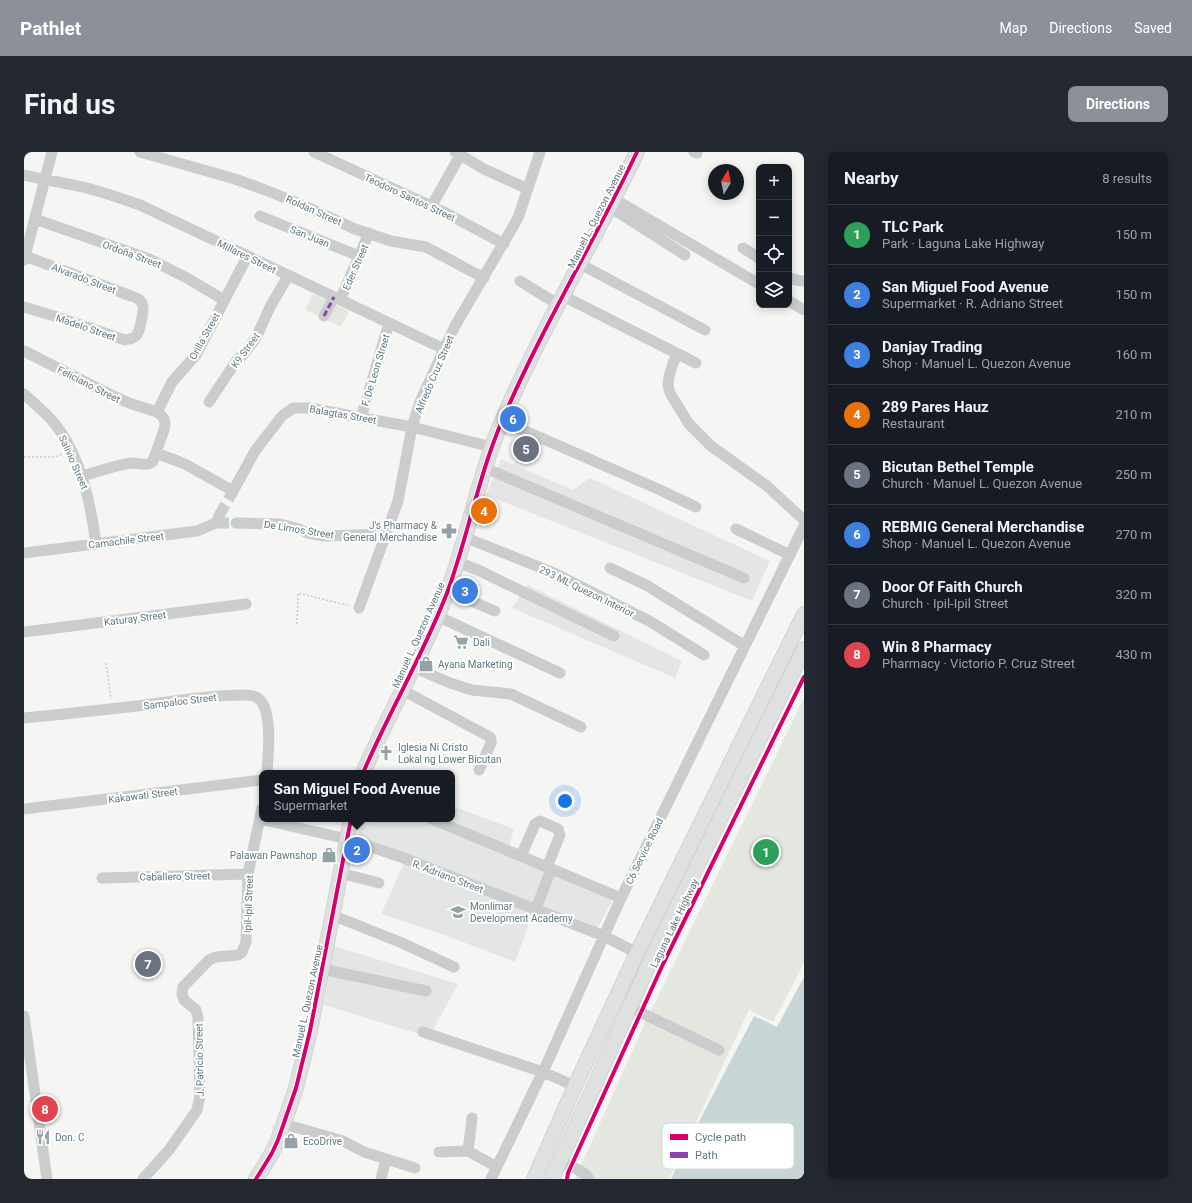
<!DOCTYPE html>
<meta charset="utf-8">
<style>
:root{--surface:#171b24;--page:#242831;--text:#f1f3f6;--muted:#9ea1a6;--line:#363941;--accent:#8c9099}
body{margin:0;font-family:Roboto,sans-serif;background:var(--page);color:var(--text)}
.controls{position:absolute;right:12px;top:12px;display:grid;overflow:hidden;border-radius:8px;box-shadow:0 2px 10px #0003}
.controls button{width:36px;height:36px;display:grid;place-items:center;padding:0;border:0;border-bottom:1px solid var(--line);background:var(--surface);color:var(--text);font:20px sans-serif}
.compass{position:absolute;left:684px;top:12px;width:36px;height:36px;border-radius:50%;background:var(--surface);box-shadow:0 2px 10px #0003;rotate:10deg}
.you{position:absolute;left:541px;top:649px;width:14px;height:14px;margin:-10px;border:3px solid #fff;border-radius:50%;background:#1a73e8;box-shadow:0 0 0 6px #1a73e833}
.badge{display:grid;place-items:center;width:26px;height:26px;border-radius:50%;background:var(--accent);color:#fff;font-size:13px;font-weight:700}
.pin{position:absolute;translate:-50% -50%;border:2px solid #fff;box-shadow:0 1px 4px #0006}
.popup{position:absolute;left:235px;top:618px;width:196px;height:52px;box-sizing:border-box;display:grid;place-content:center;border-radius:8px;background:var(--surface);filter:drop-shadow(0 1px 3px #0005);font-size:13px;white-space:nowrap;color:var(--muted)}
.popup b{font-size:15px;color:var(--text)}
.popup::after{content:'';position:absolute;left:50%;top:100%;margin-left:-8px;border:8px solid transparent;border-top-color:var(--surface)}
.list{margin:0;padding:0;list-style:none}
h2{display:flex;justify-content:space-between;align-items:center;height:52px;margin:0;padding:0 16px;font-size:17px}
h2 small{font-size:13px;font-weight:400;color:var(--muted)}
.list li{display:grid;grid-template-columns:26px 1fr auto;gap:12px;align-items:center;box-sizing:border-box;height:60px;padding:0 16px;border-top:1px solid var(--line)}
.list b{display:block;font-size:15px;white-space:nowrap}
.list p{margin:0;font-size:13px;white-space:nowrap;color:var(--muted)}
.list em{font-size:13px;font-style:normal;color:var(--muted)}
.icon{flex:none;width:22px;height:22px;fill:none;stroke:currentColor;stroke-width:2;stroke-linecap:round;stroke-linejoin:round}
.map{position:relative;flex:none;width:780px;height:1027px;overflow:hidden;border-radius:8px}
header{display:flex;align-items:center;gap:24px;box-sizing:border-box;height:56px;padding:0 20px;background:var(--accent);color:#fff}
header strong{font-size:19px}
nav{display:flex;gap:22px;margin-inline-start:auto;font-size:14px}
.intro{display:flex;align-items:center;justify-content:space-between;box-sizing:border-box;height:96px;padding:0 24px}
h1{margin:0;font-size:28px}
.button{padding:10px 18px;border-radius:8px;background:var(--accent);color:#fff;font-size:14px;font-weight:700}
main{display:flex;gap:24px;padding:0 24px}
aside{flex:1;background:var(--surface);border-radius:8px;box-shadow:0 2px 10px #0003}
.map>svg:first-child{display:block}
.built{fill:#e4e6e5}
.green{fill:#e4e7e0}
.water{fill:#c8d5d5}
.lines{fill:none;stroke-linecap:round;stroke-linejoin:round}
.minor-tunnel{stroke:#c8cfd0;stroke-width:11;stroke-dasharray:11 5.5;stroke-linecap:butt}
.major-casing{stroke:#d1d3d3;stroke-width:16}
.path{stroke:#c8c9c9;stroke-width:1.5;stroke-dasharray:2 2;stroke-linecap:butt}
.minor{stroke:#cacccd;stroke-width:11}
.major{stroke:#dfe0e0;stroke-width:14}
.quiet{stroke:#8e44ad;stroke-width:3;stroke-dasharray:6 3;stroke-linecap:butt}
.cycleway-casing{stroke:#fff;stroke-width:6}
.cycleway{stroke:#d6006c;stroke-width:4}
.labels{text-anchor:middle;stroke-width:4;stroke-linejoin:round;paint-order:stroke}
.street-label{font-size:10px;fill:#5f777f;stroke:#fff}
.poi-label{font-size:10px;fill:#5f777f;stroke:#fff;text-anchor:start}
.key{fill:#fff;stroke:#cfd6d9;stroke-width:1}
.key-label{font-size:11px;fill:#5f777f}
</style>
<header>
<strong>Pathlet</strong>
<nav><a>Map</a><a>Directions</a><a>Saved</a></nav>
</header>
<div class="intro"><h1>Find us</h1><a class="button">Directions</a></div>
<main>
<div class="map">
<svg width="780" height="1027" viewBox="0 0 780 1027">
<rect width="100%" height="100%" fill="#f5f5f3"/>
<path class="built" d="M477 307 549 338 566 326 746 409 728 449 462 343Z
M504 433 658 509 651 526 488 456Z
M428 654 490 677 485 694 593 739 574 776 333 685 338 667H428Z
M380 711 510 758 491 810 423 784 357 762Z
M310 794 434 832 405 885 300 853Z"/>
<path class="green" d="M289 142 325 159 317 175 281 158Z
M780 546V811L749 870 725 858 645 1027H551L620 873Z"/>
<path class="water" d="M780 825V1027H647L668 983 730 864 753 875Z"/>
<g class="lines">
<path class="minor-tunnel" d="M196 362 208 341
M194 371H212"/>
<g class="major-casing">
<path id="major" d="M339 621C365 560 399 503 423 441 444 385 454 325 478 269 517 177 570 90 613 0
M232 1027 248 1001 254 988 272 936 286 879 327 667
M510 1027 551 934 613 801 780 462
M528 1027 632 797 780 497"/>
</g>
<path class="path" d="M0 305H31L38 302
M273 472 274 441 326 454
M82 511 87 547"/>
<path class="minor" d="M116 0 211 27 241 38 274 51 331 77 367 89 402 95 460 126
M290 0 422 61 480 92
M431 0 462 18 504 37
M670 0 673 1
M0 23C21 28 42 31 63 36 81 41 99 47 116 53L420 197
M590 47 735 132
M407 55 438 0
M586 55 661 103
M236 64 335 104
M11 67 125 107 163 126 200 148
M719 96 735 106
M0 108 28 0
M556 112 681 178
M765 125 768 127 778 129
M496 129 535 153
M539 144 672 211
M316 148 345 81
M765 149 780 158
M0 155 30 164 101 188C105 187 110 187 113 183 116 177 121 157 118 151 116 147 111 145 107 144L1 104
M300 164 310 145
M0 199 83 241 105 251 133 260 137 263 140 267 141 272 140 278 129 309C123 315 116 311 108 311 91 313 74 320 58 324
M654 202 649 211 645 224 644 233 646 241 665 272 687 294 743 334 780 368
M0 242C11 252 22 261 31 272 57 304 67 352 72 392
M185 250 213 208 220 202 232 186 246 155 264 124
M133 260 148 230 172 203 223 105
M337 266 365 171
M478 269 634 337 672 355
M132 301 161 312 209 339
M461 316 720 426
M208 341 231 299 258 264 269 256H285L388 275 468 295
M212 371 256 372 275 377 284 381 300 384 362 382
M712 377 766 403
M440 385 530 421 627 470 680 503
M0 401 173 379 192 371 196 362
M433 410 454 418 590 484
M586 416 622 433 721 494
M423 439 471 459
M335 456 374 349 388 275 396 250 420 197 431 174 494 66 516 0
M413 464 536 521
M0 480 222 452
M389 515 426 531 448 538 487 542 557 575
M378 538 466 585 467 588V591L455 618
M0 566C40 562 81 558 121 553 153 549 185 543 218 543 223 543 231 543 235 547 249 559 244 604 243 621
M0 657 238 628
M236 667 323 687 377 705 580 784 613 801
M408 667 597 746
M497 704 511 672 516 669 534 677 536 683 523 715
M316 721 355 731
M78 726 224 722
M512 757 527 717
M308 763 378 791 430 815
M298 817 402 839
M605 855 695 898
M0 864 23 1027
M399 880 519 920 551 934
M260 972 319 989 340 1000 391 1016
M444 999 448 966
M415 1000 444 999 473 1015
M536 1010C545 1014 560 1018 565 1027
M119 1027 145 998 173 958 176 944 174 865 172 858 160 848 158 842 159 835 185 808 192 805 214 803 218 800 222 790 224 722 238 656
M357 1027 362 1007
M467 1027 523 911 597 746 780 374"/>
<use href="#major" class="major"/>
<path class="quiet" d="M300 164 310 145"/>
<g class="cycleway-casing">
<path id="cycleway" d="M339 621C365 560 399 503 423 441 444 385 454 325 478 269 517 177 570 90 613 0
M232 1027 248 1001 254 988 272 936 286 879 327 667
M543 1027 544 1021 639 812 780 525"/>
</g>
<use href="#cycleway" class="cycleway"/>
</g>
<defs>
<g id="pharmacy-bare" transform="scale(1.2)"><path d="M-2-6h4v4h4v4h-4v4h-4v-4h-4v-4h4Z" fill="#94a3a8" stroke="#fff" stroke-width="2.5" paint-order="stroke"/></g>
<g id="supermarket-bare" transform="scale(1.2)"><path d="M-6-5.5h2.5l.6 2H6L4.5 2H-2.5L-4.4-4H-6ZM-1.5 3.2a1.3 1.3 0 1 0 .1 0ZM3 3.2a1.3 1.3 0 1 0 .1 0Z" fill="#94a3a8" stroke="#fff" stroke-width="2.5" paint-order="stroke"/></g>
<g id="shop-bare" transform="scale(1.2)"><path d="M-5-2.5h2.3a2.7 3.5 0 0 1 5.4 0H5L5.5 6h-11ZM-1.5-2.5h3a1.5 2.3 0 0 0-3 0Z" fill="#94a3a8" stroke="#fff" stroke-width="2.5" paint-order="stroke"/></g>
<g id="church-bare" transform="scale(1.2)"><path d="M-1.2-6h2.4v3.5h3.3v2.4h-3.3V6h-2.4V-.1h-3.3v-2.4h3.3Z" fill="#94a3a8" stroke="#fff" stroke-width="2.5" paint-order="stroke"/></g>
<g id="school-bare" transform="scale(1.2)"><path d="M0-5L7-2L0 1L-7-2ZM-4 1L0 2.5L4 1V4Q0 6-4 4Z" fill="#94a3a8" stroke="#fff" stroke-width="2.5" paint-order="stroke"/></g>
<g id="restaurant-bare" transform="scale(1.2)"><path d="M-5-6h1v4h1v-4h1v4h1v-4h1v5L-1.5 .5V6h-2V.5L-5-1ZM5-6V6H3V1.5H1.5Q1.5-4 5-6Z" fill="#94a3a8" stroke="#fff" stroke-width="2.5" paint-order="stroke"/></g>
</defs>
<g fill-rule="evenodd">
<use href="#pharmacy-bare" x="425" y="379"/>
<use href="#supermarket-bare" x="437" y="490"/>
<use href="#shop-bare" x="402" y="512"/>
<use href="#church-bare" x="362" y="601"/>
<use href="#shop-bare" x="305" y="703"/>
<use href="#school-bare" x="434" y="760"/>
<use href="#restaurant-bare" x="19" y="985"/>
<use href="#shop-bare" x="267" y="989"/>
</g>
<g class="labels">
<g class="street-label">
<text transform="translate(386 45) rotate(25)" y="4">Teodoro Santos Street</text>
<text transform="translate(290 58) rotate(24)" y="4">Roldan Street</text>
<text transform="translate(572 64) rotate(-63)" y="4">Manuel L. Quezon Avenue</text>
<text transform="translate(286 84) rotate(22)" y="4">San Juan</text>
<text transform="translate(108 102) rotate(20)" y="4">Ordoña Street</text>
<text transform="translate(223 104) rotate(26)" y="4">Millares Street</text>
<text transform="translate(331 115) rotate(-66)" y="4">Eder Street</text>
<text transform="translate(60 126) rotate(21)" y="4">Alvarado Street</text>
<text transform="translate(62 175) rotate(19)" y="4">Madelo Street</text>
<text transform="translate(180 184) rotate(-61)" y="4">Orilla Street</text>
<text transform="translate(221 198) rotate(-54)" y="4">K9 Street</text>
<text transform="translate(351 218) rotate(-73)" y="4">F. De Leon Street</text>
<text transform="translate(410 222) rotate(-67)" y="4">Alfredo Cruz Street</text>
<text transform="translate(65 232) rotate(27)" y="4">Feliciano Street</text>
<text transform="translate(319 262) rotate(10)" y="4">Balagtas Street</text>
<text transform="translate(50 310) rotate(66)" y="4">Salivio Street</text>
<text transform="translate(275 377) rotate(9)" y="4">De Limos Street</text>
<text transform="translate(102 388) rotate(-7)" y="4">Camachile Street</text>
<text transform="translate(563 439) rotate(26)" y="4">293 ML Quezon Interior</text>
<text transform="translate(111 466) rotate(-7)" y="4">Katuray Street</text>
<text transform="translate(394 483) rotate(-66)" y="4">Manuel L. Quezon Avenue</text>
<text transform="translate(156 549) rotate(-7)" y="4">Sampaloc Street</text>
<text transform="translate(119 643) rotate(-7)" y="4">Kakawati Street</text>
<text transform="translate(620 699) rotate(-64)" y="4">C6 Service Road</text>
<text transform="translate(151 724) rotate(-1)" y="4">Caballero Street</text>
<text transform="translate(424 724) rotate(21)" y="4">R. Adriano Street</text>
<text transform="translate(224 752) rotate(-88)" y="4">Ipil-Ipil Street</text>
<text transform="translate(650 771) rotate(-64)" y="4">Laguna Lake Highway</text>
<text transform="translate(283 849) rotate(-78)" y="4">Manuel L. Quezon Avenue</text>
<text transform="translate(175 908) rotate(-91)" y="4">J. Patricio Street</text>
</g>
<g class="poi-label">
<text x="413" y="377" text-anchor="end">J's Pharmacy &amp;<tspan x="413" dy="12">General Merchandise</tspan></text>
<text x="449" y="494">Dali</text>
<text x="414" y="516">Ayana Marketing</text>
<text x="374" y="599">Iglesia Ni Cristo<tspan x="374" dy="12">Lokal ng Lower Bicutan</tspan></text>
<text x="293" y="707" text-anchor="end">Palawan Pawnshop</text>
<text x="446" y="758">Monlimar<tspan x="446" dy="12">Development Academy</tspan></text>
<text x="31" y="989">Don. C</text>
<text x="279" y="993">EcoDrive</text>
</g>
</g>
<rect x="638" y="971" width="132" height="46" rx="6" class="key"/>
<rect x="646" y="982" width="18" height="6" fill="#d6006c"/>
<rect x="646" y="1000" width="18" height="6" fill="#8e44ad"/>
<g class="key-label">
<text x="671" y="989">Cycle path</text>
<text x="671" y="1007">Path</text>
</g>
</svg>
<div class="controls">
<button>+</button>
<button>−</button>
<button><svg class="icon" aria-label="locate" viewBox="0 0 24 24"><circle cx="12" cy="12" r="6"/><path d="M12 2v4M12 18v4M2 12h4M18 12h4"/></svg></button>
<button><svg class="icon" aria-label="layers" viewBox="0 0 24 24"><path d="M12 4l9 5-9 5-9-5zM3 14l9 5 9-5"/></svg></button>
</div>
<svg class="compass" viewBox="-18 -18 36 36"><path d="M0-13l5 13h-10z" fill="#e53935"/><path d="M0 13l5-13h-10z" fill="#9ea1a6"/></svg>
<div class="you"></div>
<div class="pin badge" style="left:742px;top:700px;background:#2e9e5b">1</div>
<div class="pin badge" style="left:333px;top:698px;background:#3f7fe0">2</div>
<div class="popup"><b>San Miguel Food Avenue</b>Supermarket</div>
<div class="pin badge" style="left:441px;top:439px;background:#3f7fe0">3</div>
<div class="pin badge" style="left:460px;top:359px;background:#e8710a">4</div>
<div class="pin badge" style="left:502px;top:297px;background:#6b7280">5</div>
<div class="pin badge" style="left:489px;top:267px;background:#3f7fe0">6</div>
<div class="pin badge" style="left:124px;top:812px;background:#6b7280">7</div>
<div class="pin badge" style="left:21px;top:957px;background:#e0444e">8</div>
</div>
<aside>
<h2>Nearby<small>8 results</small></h2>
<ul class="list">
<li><span class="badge" style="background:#2e9e5b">1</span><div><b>TLC Park</b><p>Park · Laguna Lake Highway</p></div><em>150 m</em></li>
<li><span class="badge" style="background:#3f7fe0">2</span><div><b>San Miguel Food Avenue</b><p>Supermarket · R. Adriano Street</p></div><em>150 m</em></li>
<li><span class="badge" style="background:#3f7fe0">3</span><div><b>Danjay Trading</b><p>Shop · Manuel L. Quezon Avenue</p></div><em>160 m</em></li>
<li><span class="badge" style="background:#e8710a">4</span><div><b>289 Pares Hauz</b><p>Restaurant</p></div><em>210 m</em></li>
<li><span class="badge" style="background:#6b7280">5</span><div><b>Bicutan Bethel Temple</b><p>Church · Manuel L. Quezon Avenue</p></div><em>250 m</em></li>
<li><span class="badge" style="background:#3f7fe0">6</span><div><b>REBMIG General Merchandise</b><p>Shop · Manuel L. Quezon Avenue</p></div><em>270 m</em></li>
<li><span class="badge" style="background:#6b7280">7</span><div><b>Door Of Faith Church</b><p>Church · Ipil-Ipil Street</p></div><em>320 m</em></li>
<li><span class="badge" style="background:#e0444e">8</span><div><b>Win 8 Pharmacy</b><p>Pharmacy · Victorio P. Cruz Street</p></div><em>430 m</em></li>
</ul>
</aside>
</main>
